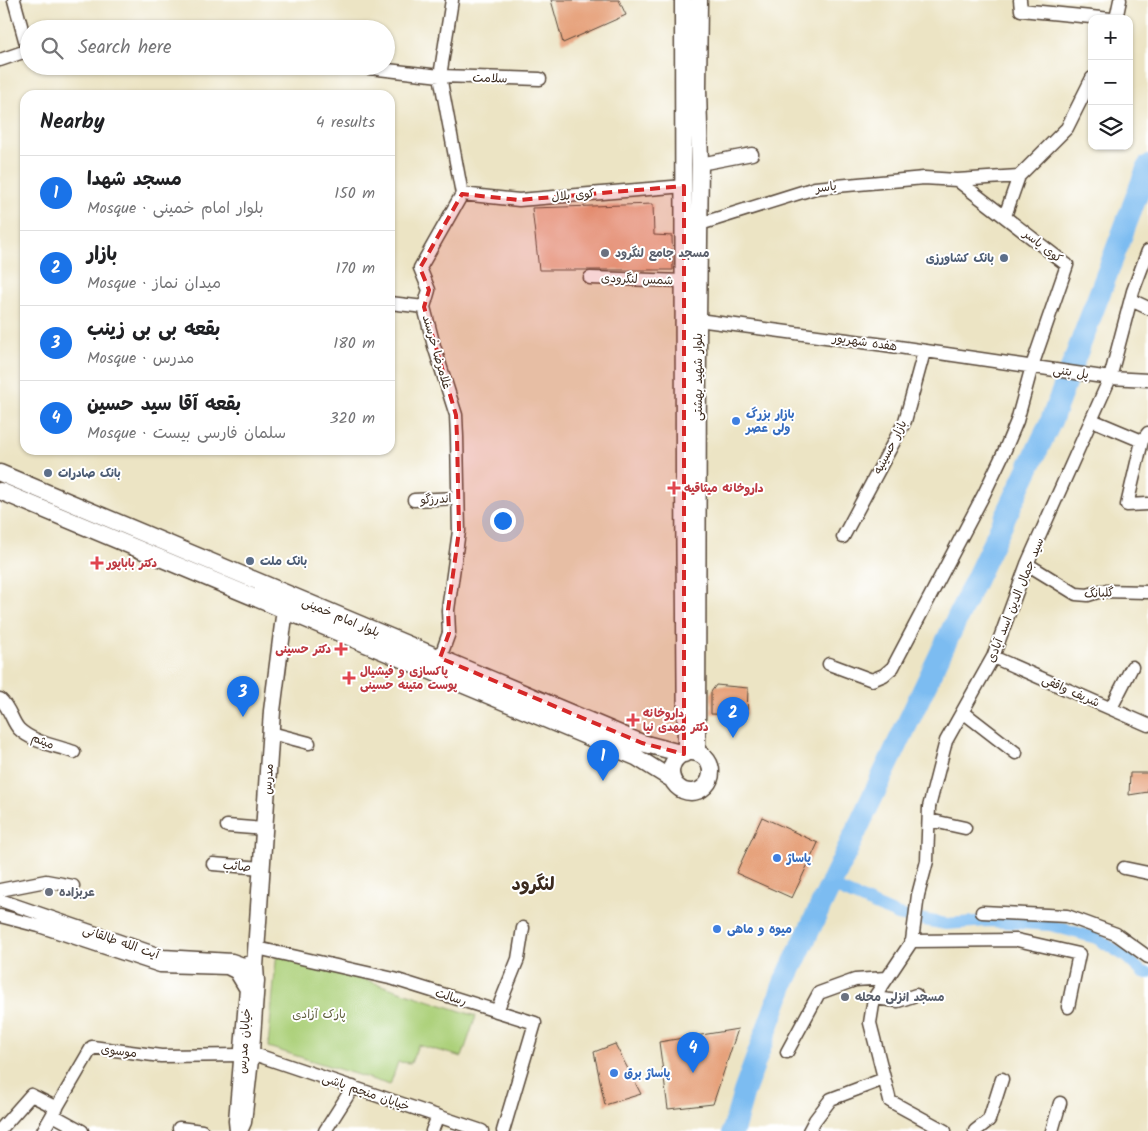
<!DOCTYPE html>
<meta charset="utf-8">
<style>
:root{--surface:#fff;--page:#f2f2f2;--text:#202124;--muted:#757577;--line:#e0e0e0;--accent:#1a73e8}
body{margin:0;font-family:Kalam,"Playpen Sans Arabic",sans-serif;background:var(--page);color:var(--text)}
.controls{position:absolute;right:15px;top:15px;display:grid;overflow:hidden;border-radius:10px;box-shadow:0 1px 4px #0004}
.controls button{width:45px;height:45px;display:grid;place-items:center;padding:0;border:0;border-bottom:1px solid var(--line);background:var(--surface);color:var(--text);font:25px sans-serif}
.you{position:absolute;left:502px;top:520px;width:18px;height:18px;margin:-12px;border:4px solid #fff;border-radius:50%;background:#1a73e8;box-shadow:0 0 0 8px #1a73e833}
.badge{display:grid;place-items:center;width:32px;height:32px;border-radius:50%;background:var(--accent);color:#fff;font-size:16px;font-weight:700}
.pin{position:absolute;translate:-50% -41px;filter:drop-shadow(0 1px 2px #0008)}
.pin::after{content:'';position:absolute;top:26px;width:18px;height:15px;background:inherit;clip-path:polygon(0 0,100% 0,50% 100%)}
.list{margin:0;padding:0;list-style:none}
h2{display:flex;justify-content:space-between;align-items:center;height:65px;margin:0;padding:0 20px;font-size:21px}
h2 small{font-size:16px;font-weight:400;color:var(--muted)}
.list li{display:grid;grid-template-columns:32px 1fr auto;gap:15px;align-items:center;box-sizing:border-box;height:75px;padding:0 20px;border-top:1px solid var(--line)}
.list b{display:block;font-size:19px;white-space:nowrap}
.list p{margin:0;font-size:16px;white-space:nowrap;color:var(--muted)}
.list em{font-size:16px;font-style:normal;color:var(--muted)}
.icon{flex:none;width:28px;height:28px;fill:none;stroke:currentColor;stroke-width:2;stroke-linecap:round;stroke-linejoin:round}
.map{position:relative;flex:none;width:1148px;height:1131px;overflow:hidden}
.search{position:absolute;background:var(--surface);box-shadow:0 1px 4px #0004;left:20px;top:20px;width:375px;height:55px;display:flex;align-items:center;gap:12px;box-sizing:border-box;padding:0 18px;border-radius:28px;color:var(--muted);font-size:19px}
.panel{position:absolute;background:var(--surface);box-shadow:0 1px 4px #0004;left:20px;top:90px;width:375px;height:365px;border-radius:15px}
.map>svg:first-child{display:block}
.green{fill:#acd079;stroke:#747d4c}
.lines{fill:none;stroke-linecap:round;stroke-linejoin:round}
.canal{stroke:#7cbcf1;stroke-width:12}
.river{stroke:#7cbcf1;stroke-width:22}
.building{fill:#e6a27b}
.minor-casing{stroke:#564637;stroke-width:15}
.major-casing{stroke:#564637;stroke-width:19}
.minor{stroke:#fff;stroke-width:12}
.major{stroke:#fff;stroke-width:16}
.marked{fill:#d62828;fill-opacity:0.2;stroke:#d62828;stroke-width:4;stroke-dasharray:10 6;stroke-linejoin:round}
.worship-dot{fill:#6b7280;stroke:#fff;stroke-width:2}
.service-dot{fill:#5c6f8a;stroke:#fff;stroke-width:2}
.shop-dot{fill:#3f7fe0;stroke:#fff;stroke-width:2}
.health-dot{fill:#e0444e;stroke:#fff;stroke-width:2}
.labels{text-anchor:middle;stroke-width:4;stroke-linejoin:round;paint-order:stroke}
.street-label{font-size:12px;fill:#3b2a1e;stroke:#fff}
.worship-label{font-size:12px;font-weight:bold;fill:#5b616d;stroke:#fff;text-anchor:start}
.service-label{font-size:12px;font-weight:bold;fill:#4e5e75;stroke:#fff;text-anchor:start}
.shop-label{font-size:12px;font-weight:bold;fill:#366cbe;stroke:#fff;text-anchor:start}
.health-label{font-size:12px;font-weight:bold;fill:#be3a42;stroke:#fff;text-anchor:start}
.park-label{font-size:12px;fill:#5d5c39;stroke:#fff}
.district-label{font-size:18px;font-weight:bold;fill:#3b2a1e;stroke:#fff}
</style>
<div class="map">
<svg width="1148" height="1131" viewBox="0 0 1148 1131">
<rect width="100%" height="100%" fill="#fff"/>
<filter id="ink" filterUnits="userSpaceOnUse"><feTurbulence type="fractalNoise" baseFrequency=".02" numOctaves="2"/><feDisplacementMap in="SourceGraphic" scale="10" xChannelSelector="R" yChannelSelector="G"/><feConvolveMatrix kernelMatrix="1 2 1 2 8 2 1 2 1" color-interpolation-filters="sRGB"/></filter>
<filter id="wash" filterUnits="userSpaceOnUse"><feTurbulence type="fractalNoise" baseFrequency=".0096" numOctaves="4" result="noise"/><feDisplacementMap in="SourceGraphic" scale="20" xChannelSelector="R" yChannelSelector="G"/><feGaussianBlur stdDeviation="1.12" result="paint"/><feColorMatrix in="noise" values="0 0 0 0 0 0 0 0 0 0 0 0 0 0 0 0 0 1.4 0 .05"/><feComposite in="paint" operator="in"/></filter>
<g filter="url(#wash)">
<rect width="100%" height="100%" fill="#ece4c4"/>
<path class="green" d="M277 951 476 1016 462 1057 418 1045 411 1063 398 1062 390 1085 268 1047Z"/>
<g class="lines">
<path class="canal" d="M831 886 898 915 946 924 988 921 1050 925 1096 938 1125 956 1143 973H1148"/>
<path class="river" d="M733 1131 744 1092 784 983 1051 421 1148 166"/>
</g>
<g id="blocks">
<path class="building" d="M551 0H619L626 15 563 43Z
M653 204 654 235 672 236 673 270H539L532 208Z
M716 685 748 688 747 715 711 714V692Z
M1130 773H1148V792L1129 795Z
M762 817 818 843 792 898 736 873Z
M738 1029 713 1104 668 1109 659 1042Z
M615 1044 641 1094 605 1105 594 1052Z"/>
</g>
</g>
<g filter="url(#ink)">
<use href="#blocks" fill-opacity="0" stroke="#564637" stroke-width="1"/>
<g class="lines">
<g class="minor-casing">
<path id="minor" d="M14 0 28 51
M1020 0 1021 10 1111 19
M1116 19 1120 0
M0 60 29 50
M352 66 440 76 540 79
M700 164 752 154
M462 194 519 200 684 186
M1005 216 1019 176 1067 128 1092 78
M700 224 815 188 924 178 957 180 1019 176
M590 278 684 281
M1131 300 1148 308
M390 303 424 307
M692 326 698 320 885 345 1110 378 1148 380
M1092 420 1142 441
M1148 433 1142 441 1127 505 1148 504
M414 500 458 498
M843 537 905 421 924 352
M1027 564 1076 594 1088 595 1101 591 1148 592
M993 657 1148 725
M440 658 449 633 448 610 459 531 457 437 456 415 434 346 424 307 429 290 420 268 462 194 440 76 452 0
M829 664 872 680 884 675 893 667 984 494 1004 452 1017 421 1032 366 1067 265 957 180
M0 699C10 708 12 722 19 729 32 742 57 746 74 752
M1111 708 1132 667
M963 712 1016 753
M271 733 309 743
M929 820 965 828
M227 826 264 829
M213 864 262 868
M1124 868 1148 873
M0 890 46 881 73 886
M0 900 163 956 232 960 246 965
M982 912 1067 916 1116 934 1148 957
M0 916 39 926 160 966 227 968 239 974
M912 941 1017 940 1079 954 1068 1007
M257 948 394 979 535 1023 503 1131
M874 998 898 1001 916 995
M497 1011 518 959 523 928
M251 1051 257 1055 482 1131
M787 1052 819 993 855 980 886 978
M53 1115 82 1131
M179 1128 202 1131
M0 1130 31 1095 57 1108
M43 1131 92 1047 161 1056 243 1055
M325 1131 353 1087
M432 1131 438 1116
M809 1131 815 1120 831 1099 884 1079
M945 1131 890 1101 870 1023 874 998 912 941 918 895 927 861 929 807 946 741 993 657 1027 564 1110 378 1133 291 1148 251
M975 1131 989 1120 1002 1079
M1052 1131 1060 1103"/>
</g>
<g class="major-casing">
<path id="major" d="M683 0 684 481 686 751
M0 473 642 743 684 754
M0 491 636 757 673 780
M671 772a20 20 0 1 1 40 0a20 20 0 1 1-40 0Z
M697 753 698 320 700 164 698 89 699 0
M255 967 272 711 286 601
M238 1131 237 1121 248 989 239 974 243 967 247 965 255 967 256 981 251 1051 243 1122 239 1131"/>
</g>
<use href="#minor" class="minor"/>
<use href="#major" class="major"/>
</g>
</g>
<path class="marked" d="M684 186V754L642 743 440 658 449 633 448 610 459 531 457 437 456 415 424 307 429 290 420 268 462 194 519 200Z"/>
<g class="worship-dot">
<circle cx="605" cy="253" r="5"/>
<circle cx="49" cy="892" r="5"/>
<circle cx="845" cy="997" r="5"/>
</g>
<g class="service-dot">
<circle cx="1004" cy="258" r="5"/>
<circle cx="48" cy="473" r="5"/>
<circle cx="250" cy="561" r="5"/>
</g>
<g class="shop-dot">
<circle cx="736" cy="421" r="5"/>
<circle cx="777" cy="858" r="5"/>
<circle cx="717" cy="929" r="5"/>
<circle cx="614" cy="1073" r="5"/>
</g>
<g class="health-dot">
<path d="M671.5 480.5h5v5h5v5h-5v5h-5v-5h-5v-5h5z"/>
<path d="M94.5 555.5h5v5h5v5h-5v5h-5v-5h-5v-5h5z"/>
<path d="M338.5 641.5h5v5h5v5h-5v5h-5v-5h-5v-5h5z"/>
<path d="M346.5 670.5h5v5h5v5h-5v5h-5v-5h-5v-5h5z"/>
<path d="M630.5 712.5h5v5h5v5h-5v5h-5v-5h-5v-5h5z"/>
</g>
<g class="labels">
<g class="street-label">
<text transform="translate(490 78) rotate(2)" y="4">سلامت</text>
<text transform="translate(826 187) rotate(-7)" y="4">یاسر</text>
<text transform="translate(573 195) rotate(-5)" y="4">کوی بلال</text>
<text transform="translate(1043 246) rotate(38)" y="4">کوی یاسر</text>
<text transform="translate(637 279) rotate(2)" y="4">شمس لنگرودی</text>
<text transform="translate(865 342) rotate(8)" y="4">هفده شهریور</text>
<text transform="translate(437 352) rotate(74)" y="4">غلامرضا خرسند</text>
<text transform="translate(1071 372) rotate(8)" y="4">پل بتنی</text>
<text transform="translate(698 377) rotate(-90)" y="4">بلوار شهید بهشتی</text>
<text transform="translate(890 447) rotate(-63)" y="4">بازار حسینیه</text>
<text transform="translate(436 499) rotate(-3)" y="4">اندرزگو</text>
<text transform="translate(1099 593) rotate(-3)" y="4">گلبانگ</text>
<text transform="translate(1015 600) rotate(-68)" y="4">سید جمال الدین اسد آبادی</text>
<text transform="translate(341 617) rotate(23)" y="4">بلوار امام خمینی</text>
<text transform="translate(1071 691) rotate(24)" y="4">شریف واقفی</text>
<text transform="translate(43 741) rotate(22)" y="4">میثم</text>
<text transform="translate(268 779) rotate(-86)" y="4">مدرس</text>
<text transform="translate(237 866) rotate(5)" y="4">صائب</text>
<text transform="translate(121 942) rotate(19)" y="4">آیت الله طالقانی</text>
<text transform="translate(451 997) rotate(17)" y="4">رسالت</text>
<text transform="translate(244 1041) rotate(-86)" y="4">خیابان مدرس</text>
<text transform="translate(119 1051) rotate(7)" y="4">موسوی</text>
<text transform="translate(366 1092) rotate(19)" y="4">خیابان منجم باشی</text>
</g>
<g class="worship-label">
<text x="615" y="257">مسجد جامع لنگرود</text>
<text x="59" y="896">عربزاده</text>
<text x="855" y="1001">مسجد انزلی محله</text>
</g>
<g class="service-label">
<text x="994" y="262" text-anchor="end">بانک کشاورزی</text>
<text x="58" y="477">بانک صادرات</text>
<text x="260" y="565">بانک ملت</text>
</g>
<g class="shop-label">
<text x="746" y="418">بازار بزرگ<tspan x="746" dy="14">ولی عصر</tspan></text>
<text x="787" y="862">پاساژ</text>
<text x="727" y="933">میوه و ماهی</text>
<text x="624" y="1077">پاساژ برق</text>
</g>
<g class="health-label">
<text x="684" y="492">داروخانه میثاقیه</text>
<text x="107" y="567">دکتر باباپور</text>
<text x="331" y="653" text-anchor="end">دکتر حسینی</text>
<text x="360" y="675">پاکسازی و فیشیال<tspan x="360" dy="14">پوست متینه حسینی</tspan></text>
<text x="643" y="717">داروخانه<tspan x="643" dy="14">دکتر مهدی نیا</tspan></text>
</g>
<g class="park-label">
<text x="319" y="1018">پارک آزادی</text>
</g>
<g class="district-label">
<text x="533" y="890">لنگرود</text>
</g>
</g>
</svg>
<div class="controls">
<button>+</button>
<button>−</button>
<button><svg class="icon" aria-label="layers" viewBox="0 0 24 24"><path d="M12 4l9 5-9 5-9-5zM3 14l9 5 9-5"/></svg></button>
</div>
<div class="you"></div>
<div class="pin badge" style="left:603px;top:781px">1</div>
<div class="pin badge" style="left:733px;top:738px">2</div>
<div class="pin badge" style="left:243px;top:717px">3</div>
<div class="pin badge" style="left:693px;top:1073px">4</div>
<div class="search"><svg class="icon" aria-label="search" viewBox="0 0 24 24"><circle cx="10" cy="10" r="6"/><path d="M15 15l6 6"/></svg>Search here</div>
<section class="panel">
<h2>Nearby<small>4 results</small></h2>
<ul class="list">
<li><span class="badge">1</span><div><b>مسجد شهدا</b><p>Mosque · بلوار امام خمینی</p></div><em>150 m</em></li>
<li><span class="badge">2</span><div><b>بازار</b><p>Mosque · میدان نماز</p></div><em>170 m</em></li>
<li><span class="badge">3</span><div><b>بقعه بی بی زینب</b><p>Mosque · مدرس</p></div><em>180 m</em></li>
<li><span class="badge">4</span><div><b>بقعه آقا سید حسین</b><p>Mosque · سلمان فارسی بیست</p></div><em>320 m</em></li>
</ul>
</section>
</div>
